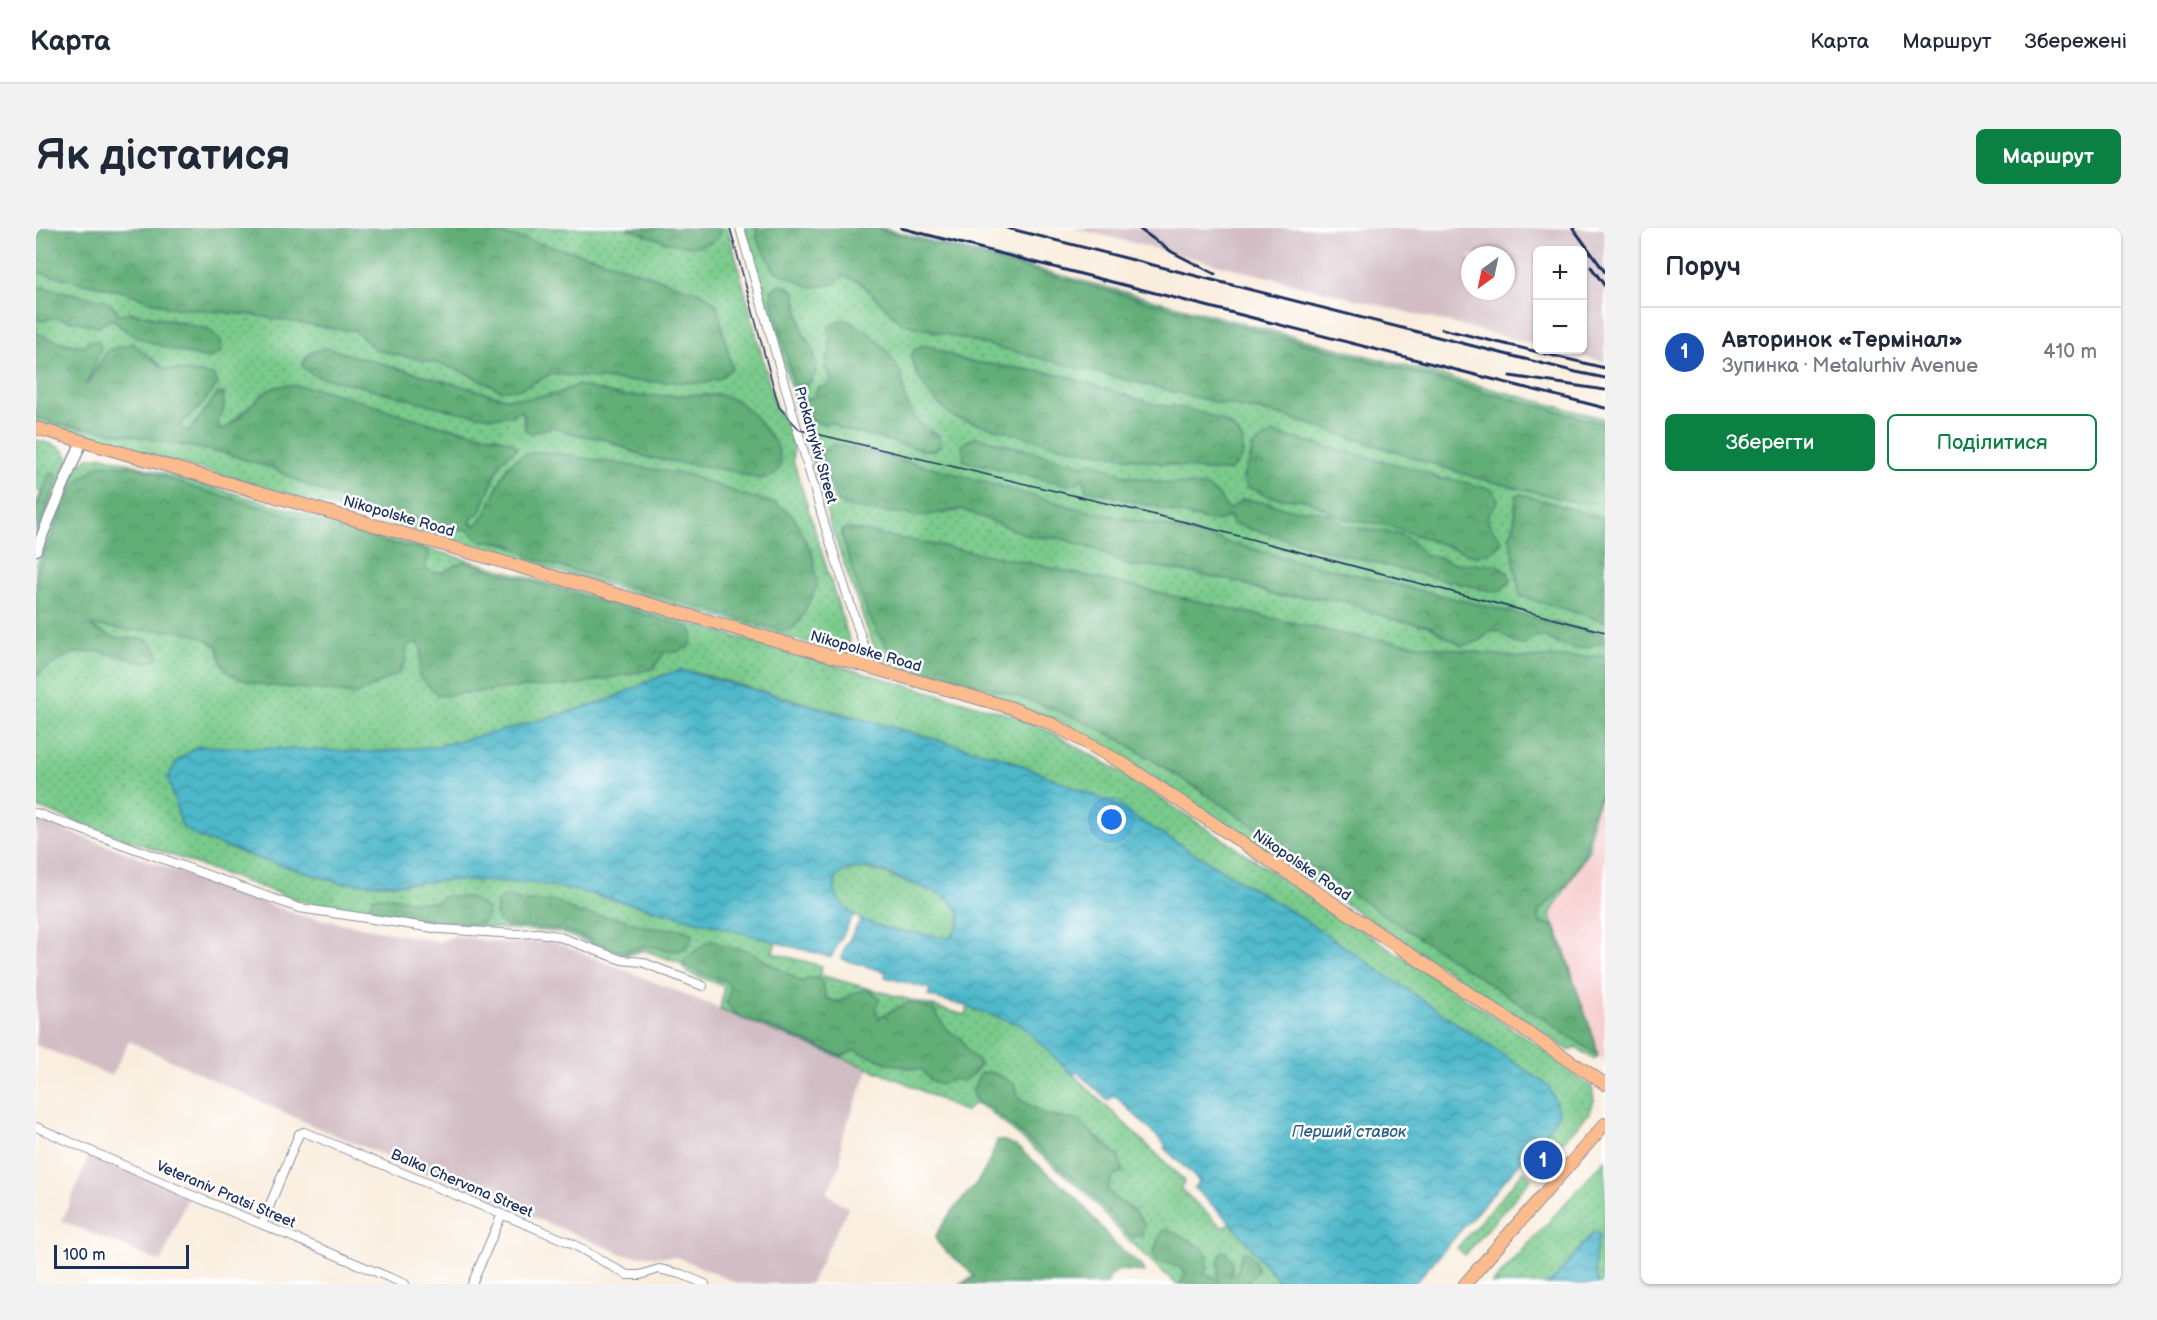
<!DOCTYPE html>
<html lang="uk">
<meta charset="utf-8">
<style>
:root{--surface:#fff;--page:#f2f2f3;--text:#1f2937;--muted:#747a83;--line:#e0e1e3;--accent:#0b8043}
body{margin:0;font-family:"Balsamiq Sans",sans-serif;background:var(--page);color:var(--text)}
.controls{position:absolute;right:18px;top:18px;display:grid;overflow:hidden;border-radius:9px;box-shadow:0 2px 4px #0004}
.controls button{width:54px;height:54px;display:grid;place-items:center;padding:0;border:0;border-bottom:2px solid var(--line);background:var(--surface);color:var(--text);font:30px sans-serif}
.compass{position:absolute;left:1425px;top:18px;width:54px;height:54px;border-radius:50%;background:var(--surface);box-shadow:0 2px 4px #0004;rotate:213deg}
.scale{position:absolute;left:18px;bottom:15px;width:135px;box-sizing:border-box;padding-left:6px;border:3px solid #1b2f5e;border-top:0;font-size:16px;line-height:21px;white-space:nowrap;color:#1b2f5e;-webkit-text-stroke:4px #fff;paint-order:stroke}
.you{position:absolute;left:1076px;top:592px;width:21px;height:21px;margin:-15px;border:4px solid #fff;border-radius:50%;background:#1a73e8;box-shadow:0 0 0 9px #1a73e833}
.badge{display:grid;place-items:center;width:39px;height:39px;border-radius:50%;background:var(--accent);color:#fff;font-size:20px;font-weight:700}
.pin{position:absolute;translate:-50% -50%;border:3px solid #fff;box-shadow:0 2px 6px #0006}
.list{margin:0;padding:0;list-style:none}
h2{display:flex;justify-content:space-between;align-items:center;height:78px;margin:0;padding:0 24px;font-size:26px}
h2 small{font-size:20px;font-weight:400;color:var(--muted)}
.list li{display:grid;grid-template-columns:39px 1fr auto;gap:18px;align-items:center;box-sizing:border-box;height:90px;padding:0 24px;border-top:2px solid var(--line)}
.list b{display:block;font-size:22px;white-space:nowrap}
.list p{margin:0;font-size:20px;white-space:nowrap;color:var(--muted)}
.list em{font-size:20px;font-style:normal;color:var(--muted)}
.actions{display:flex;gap:12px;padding:18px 24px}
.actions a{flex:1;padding:14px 0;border:2px solid var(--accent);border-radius:9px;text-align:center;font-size:21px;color:var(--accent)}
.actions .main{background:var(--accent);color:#fff}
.map{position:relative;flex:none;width:1569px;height:1056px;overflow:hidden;border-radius:9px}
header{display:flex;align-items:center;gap:36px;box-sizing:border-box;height:84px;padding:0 30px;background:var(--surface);border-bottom:2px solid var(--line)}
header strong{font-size:28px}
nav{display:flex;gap:33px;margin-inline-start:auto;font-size:21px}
.intro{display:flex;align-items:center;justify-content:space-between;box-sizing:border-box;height:144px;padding:0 36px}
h1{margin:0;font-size:42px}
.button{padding:15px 27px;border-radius:9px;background:var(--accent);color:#fff;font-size:21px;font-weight:700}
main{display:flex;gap:36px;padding:0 36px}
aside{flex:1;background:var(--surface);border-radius:9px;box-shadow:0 2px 4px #0004}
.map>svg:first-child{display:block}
.built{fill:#f7cfd0}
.industrial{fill:#d2bdc5;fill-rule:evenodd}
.grass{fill:url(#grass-dots);stroke:#4a7c74;stroke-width:1.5;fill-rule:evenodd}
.forest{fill:url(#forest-crowns);stroke:#3e6e6a;stroke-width:1.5}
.water{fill:url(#water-waves);stroke:#347494;stroke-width:1.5}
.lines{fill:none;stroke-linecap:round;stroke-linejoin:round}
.minor-casing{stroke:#8a8e9e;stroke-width:10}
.tertiary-casing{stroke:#8a8e9e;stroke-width:13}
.primary-casing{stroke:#8a8e9e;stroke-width:14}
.minor{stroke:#fff;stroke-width:8}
.tertiary{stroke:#fff;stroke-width:10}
.primary{stroke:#fbbb8d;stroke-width:12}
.tram{stroke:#1b2f5e;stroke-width:1.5}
.rail{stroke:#1b2f5e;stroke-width:3}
.labels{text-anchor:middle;stroke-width:5;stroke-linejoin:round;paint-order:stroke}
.street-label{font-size:15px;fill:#1b2f5e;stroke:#fff}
.water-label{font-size:16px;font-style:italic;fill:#2c5f84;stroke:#fff}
</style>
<header>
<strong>Карта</strong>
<nav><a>Карта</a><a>Маршрут</a><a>Збережені</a></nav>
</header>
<div class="intro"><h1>Як дістатися</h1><a class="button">Маршрут</a></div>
<main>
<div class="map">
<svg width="1569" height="1056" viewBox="0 0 1569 1056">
<defs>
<pattern id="grass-dots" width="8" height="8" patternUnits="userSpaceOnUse" patternTransform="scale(1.5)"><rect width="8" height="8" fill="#79ca8b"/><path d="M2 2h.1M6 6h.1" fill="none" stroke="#62a475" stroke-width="1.8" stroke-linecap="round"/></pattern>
<pattern id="forest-crowns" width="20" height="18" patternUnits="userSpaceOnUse" patternTransform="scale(1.5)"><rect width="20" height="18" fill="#62ae77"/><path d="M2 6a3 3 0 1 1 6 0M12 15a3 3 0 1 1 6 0" fill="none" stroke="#508e65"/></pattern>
<pattern id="water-waves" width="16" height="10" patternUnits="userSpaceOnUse" patternTransform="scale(1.5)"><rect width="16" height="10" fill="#4db8ca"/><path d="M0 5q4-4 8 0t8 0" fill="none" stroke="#3f96a7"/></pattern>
</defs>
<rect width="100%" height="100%" fill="#fff"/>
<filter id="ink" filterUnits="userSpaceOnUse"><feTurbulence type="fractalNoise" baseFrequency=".0167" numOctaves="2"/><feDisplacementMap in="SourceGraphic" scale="12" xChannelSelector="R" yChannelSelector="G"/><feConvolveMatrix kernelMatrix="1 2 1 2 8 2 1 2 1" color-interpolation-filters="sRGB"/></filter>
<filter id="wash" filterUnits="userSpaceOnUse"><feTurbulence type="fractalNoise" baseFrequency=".008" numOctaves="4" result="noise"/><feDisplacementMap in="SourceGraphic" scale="24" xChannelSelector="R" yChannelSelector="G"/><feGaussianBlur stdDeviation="1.35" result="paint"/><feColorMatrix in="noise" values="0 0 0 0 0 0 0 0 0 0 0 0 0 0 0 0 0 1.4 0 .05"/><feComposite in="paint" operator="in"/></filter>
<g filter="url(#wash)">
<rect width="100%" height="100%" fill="#f9eddd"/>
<path class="built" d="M1569 559V833L1562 828 1559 813 1545 777 1529 725 1514 686 1553 622 1557 588Z"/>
<path class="industrial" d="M1038 0H1569V134L1518 122H1546V22H1502L1501 117ZM1434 27H1470V63H1434Z
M0 592 262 687 404 714 418 708 465 715 518 714 833 840 805 912V935L790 965 812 980 774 1056H703L641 1029 589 1027 275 897 93 813 76 848 0 817Z
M55 923 153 966 125 1034 26 993Z"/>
<path class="grass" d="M442 0H591L632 14 664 16 683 9V0H692L740 181 758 205 757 232 818 428 0 194V189L26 197 72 203 188 225 236 240 277 260 355 289 387 291 414 300 432 302 445 313C463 311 481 319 495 330L588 357 764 392 781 358 757 288 739 275 707 267 653 247 472 237 450 288 440 298 434 295 437 289 444 284 465 233 481 220 465 210 394 195 283 161 239 159 205 185 191 200 182 203V193L187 184 188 167 182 165 153 204 142 198 182 156 165 145 129 141 96 115 89 118 72 122 47 162 65 119 54 113 47 118C30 117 16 112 0 105V91L6 93 20 89 34 93 76 91C95 114 143 122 171 131L186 124 150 95 94 84 83 87 67 72 0 58V44L89 64 133 79 216 87 300 101 319 102 340 122 408 137 444 151 484 161 515 146 593 153 670 155 685 101 681 77 668 66 558 29ZM290 120 468 170H494L521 166 542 157 586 168 684 167 723 251 697 243 610 229 568 211 543 207 515 199 489 202 486 182 474 188 457 189 279 148Z
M709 0H720L721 11 739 43 795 57 808 48 824 53 865 95 1179 174 1245 187 1441 250 1540 274 1569 275V291L1485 266 1480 268 1478 298 1474 308 1484 368 1569 393V407L1246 329 1146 302 1047 282 902 241 797 216 787 239 802 273 909 286 925 281 996 309 1024 310 1062 322 1095 338H1116L1204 354 1240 368H1260L1307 373 1393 398 1425 418 1443 413 1455 403 1461 402 1480 416 1488 417 1500 408 1510 409 1523 416 1544 421 1569 414V428L1484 430 1315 408 989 334 810 300 806 303V308L825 366 886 442 924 451 986 469 1032 486 1074 506 1171 566 1305 658 1561 826C1560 810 1551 794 1545 778 1539 758 1535 738 1527 719 1525 714 1522 702 1518 698 1515 696 1508 696 1504 695L1502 683 1533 654 1545 632 1550 621 1553 593 1569 557 1557 588 1553 622 1514 686C1518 699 1525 712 1529 725 1535 743 1540 761 1546 779 1552 796 1559 811 1562 828L1557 831 1540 819 1533 822 1090 532 1020 492 872 445C854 438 846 431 836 414L794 296ZM737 62 759 65 767 106 778 124ZM793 113 868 156C867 178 883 199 902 207L888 222 803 200 797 194 788 197 775 192 772 171 779 169 781 161 791 157 796 152 790 133 794 125ZM896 119 930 133 1022 146 1121 177 1135 178 1153 182 1188 194 1197 199 1204 207 1193 243 1167 242 1024 218ZM1237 205 1386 243 1460 275 1454 281 1451 290 1455 300 1465 311 1464 318C1455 324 1448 328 1437 327L1351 297 1308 291 1271 272 1235 269 1211 259V242L1217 218ZM950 211 1047 237 1067 238 1082 246 1128 255 1192 283 1207 271 1237 276 1248 281 1280 283 1296 288 1308 298 1365 306 1377 314 1386 325 1423 336 1461 337 1456 363C1368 343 1281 321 1195 295L1194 288 1174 293 1049 261V248L1033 257 1021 254Z
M838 0H847L1569 191V196Z
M0 212C14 216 29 217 33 232L0 312V276L5 264 0 262Z
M67 228 975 487 1015 504 1083 543 1530 836 1533 844 1556 859 1558 873 1553 885 1513 929 1505 923 1496 935 1489 929 1509 906 1523 885 1266 690 1073 574 968 530 661 445 645 442 625 448 567 474 461 504 397 519 337 524 146 598 162 609 224 631 305 655 362 656 417 652 499 655 551 665 740 713 737 725 786 738 784 747 929 787 932 779 985 797 1149 953 1144 960 1187 1000 1194 994 1245 1056H1140L1088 1008 1049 964 951 881 941 876 936 877 929 884 870 855 684 782 688 758 652 745 644 735 608 722 589 728 523 704 404 697 264 673 0 579V337L42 238 52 230Z
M828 640C845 643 852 647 868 653 894 662 946 675 913 710 884 705 797 702 799 657 799 641 816 642 828 640Z
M1569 932V1056H1562C1557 1037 1558 1026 1563 1007L1558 1003 1519 1051 1511 1056H1456Z
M1488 943 1496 950 1429 1027 1421 1020Z"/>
<path class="forest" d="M0 0H442L558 29 668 66 681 77 696 140 684 150 670 155 593 153 515 146 484 161 464 162 435 147 408 137 340 122 319 102 300 101 216 87 133 79 89 64 0 44Z
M591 0H683V9C660 30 617 9 591 0Z
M720 0H838L1569 196V275L1540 274 1441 250 1245 187 1179 174 865 95 824 54 808 48 795 57 775 59 739 43 721 11Z
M743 56 754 60 759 65 767 106 778 124 780 144 773 156 761 158 758 156 735 69 737 62Z
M0 58 68 72 78 79 83 87 93 84 172 101 185 112 186 124 171 131C142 122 96 114 76 91L62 99 20 89 6 93 0 91Z
M807 91C831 99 852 121 864 144 868 151 867 158 868 166 868 174 883 197 889 202 892 204 898 205 902 207L906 216 899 222H888L803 200 797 194 788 197 775 192 766 184V176L772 171 779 169 781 161 791 157 796 152 789 140 794 125 793 99Z
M0 105C16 112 30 117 47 118L54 113H62L65 119 50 158 72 122 89 118 96 115 129 141 177 147 182 155 164 179 142 198 153 204 182 165 188 166 187 184 182 193 183 202C202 198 219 166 240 159 271 149 361 187 396 196 422 203 451 205 476 214L481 220 465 233 444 284 437 289 434 295 439 298C470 269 456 221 512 224L653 247 707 267 739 275 748 281 757 288 777 327 781 358 764 392 756 401 746 403 495 330C481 319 463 311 445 313L432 302 414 300 387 291 355 289 277 260 236 240 188 225 72 203 26 197 0 189Z
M889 117 930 133 1022 146 1121 177C1144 178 1208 189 1207 220 1207 231 1201 237 1193 243L1167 242 1024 218 917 189C897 172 880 153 875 128L878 122Z
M290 120 468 170H494L521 166 542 157 586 168 684 167 702 173 720 189 742 219 745 238 737 248 723 251 697 243 610 229 568 211 543 207 515 199 496 205 489 202V189L486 182 474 188 457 189 422 184 316 156 279 148 266 139C269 125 277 123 290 120Z
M1237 205 1386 243 1405 252 1411 250 1457 262 1462 271C1460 278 1454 282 1451 291L1455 300 1465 311 1464 318C1455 324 1448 328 1437 327L1351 297 1308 291 1271 272 1235 269 1211 259 1206 250 1215 231 1217 218Z
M940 209 1047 237 1056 234 1090 248 1128 255 1169 258 1182 266 1192 282 1207 271 1237 276 1248 281 1280 283 1296 288 1308 298 1364 306 1377 314 1386 325 1423 336 1461 337 1471 344 1475 352 1466 362 1456 363C1368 343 1281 321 1195 295L1194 288 1181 293H1174L1049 261 1048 249 1043 254 1033 257 928 233 926 216Z
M797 216 902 241 1047 282 1146 302 1246 329 1569 407V414L1544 421 1523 416 1510 409 1500 408 1488 417 1480 416 1461 402 1455 403 1443 413 1425 418 1393 398 1355 391 1307 373 1260 368H1240L1204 354 1116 338H1095L1062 322 1024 310 996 309 925 281 886 288 814 280 802 273 785 230V224Z
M64 236 101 239 162 261 357 316 393 322V329L389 333 391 342C411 349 411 338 429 334L655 400 657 408 654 418 641 424H629L617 441 539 457 475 460 403 468 383 449 385 419 381 414 371 418 370 433 363 445 319 467C289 457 210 465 189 441 184 436 183 426 182 419 151 396 127 404 92 402 78 401 68 396 55 399 63 403 73 408 81 410 102 412 117 404 123 429L111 435 62 423 33 426 0 447V347L23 290 38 257Z
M14 245H20L21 254 0 305V280Z
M1485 266 1569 291V393L1484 368 1474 308 1478 298 1480 268Z
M810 300 989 334 1315 408 1484 430 1569 428V557L1553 593 1550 621 1545 632 1533 654 1502 684 1504 695 1516 697 1519 701 1559 813 1561 827C1476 769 1389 715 1303 657 1244 617 1186 575 1126 538 1108 527 1091 515 1073 506 1028 482 979 467 931 453 909 446 882 445 863 431 833 408 817 343 806 308V303Z
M409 668 433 669 451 681 452 687 446 696 404 694 344 684 334 681 333 677 338 669H356L379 674H400Z
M469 668 485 673H521L541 685 588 691 614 700 644 701 657 706C650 736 626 717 609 718 603 719 595 723 590 725L524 701 469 698 462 693 460 684 462 673Z
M677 713 695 720 711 722 766 754 774 750H783L788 760 790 770C815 784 819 745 844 771L839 781 843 789 874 774 898 782 911 802 925 810 932 824 944 835C938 847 931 856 917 851L904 857 894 852 886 842 858 837 818 822 806 828 698 785 690 775 694 761 690 753C682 752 653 741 647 736L649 731 671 714Z
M956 844 979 856 983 871 1011 887 1043 893 1083 929 1087 944 1078 948 1071 960 1080 971 1094 979 1109 996 1106 1008 1095 1009 1052 962 952 878 940 874 936 865 944 845Z
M961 912 969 913 980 918 1041 970 1077 1014 1105 1037 1108 1044 1082 1042 1074 1049 1071 1056H923L938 1049C928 1032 908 1028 899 1010 909 988 927 972 941 954 950 942 957 926 961 912Z
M1131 1001 1166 1019 1172 1027 1171 1040 1168 1045 1182 1052 1183 1030 1186 1023 1191 1025 1197 1035 1194 1048 1203 1042V1034L1207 1024H1211L1219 1032 1221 1044 1210 1056H1144L1150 1045 1143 1039 1120 1032 1117 1025 1126 1003Z"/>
<path class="water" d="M645 442 968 530 1073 574 1266 690 1513 858 1523 885 1509 906 1378 1056H1245L1194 994 1158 960 1163 953 1128 920 1130 917 1078 867 1072 873 1041 844 1037 847 985 797 932 779 892 768 894 761 849 749 850 744 805 731 809 719 825 691 850 701 914 710C947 673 891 662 866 652 861 650 855 646 850 644 834 639 794 635 799 661 801 673 808 680 818 686L795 729 609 679 551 665 499 655 417 652 362 656 305 655 224 631 162 609 146 598 132 550 141 533 162 518 337 524 397 519 461 504 567 474 625 448Z
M1558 1003 1564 1007C1558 1025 1557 1037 1562 1056H1511L1519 1051Z"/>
</g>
<g filter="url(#ink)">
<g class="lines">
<g class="minor-casing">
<path id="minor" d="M704 0 789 298 835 440
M0 585 263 680 404 701 480 706 503 705 521 708 586 732 606 734 667 758
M0 899 153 966 369 1056
M226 996 263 906 268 904 535 1015 591 1047H604L623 1041 645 1046 669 1056
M436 1056 466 986"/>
</g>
<g class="tertiary-casing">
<path id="tertiary" d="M0 322 46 213"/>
</g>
<g class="primary-casing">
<path id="primary" d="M0 200 976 480 1018 497 1088 536 1569 856
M1429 1056 1569 896"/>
</g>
<use href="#minor" class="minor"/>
<use href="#tertiary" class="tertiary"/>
<use href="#primary" class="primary"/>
<path class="tram" d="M694 0 743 179 764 202 1153 295 1569 404"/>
<path class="rail" d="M865 0 1569 180
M971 0 1540 144 1569 150
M1102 0 1136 24 1179 46
M1537 0 1569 44
M1555 39 1569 58
M1406 101 1569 140
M1474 148 1569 162"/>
</g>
</g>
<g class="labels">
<g class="street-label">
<text transform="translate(780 217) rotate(74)" y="5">Prokatnykiv Street</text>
<text transform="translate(363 288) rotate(16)" y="5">Nikopolske Road</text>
<text transform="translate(830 423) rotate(16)" y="5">Nikopolske Road</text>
<text transform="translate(1266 637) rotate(34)" y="5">Nikopolske Road</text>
<text transform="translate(426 955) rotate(23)" y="5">Balka Chervona Street</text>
<text transform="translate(190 966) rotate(23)" y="5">Veteraniv Pratsi Street</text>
</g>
<g class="water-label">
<text x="1313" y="909">Перший ставок</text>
</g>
</g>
</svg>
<div class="controls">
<button>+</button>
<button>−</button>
</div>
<svg class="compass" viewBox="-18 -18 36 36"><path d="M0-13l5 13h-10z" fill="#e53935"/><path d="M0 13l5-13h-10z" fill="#747a83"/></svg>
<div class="scale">100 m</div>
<div class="you"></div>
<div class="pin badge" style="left:1507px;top:932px;background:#1a4fb4">1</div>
</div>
<aside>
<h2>Поруч<small></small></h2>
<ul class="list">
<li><span class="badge" style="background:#1a4fb4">1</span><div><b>Авторинок «Термінал»</b><p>Зупинка · Metalurhiv Avenue</p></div><em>410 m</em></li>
</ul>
<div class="actions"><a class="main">Зберегти</a><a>Поділитися</a></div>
</aside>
</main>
